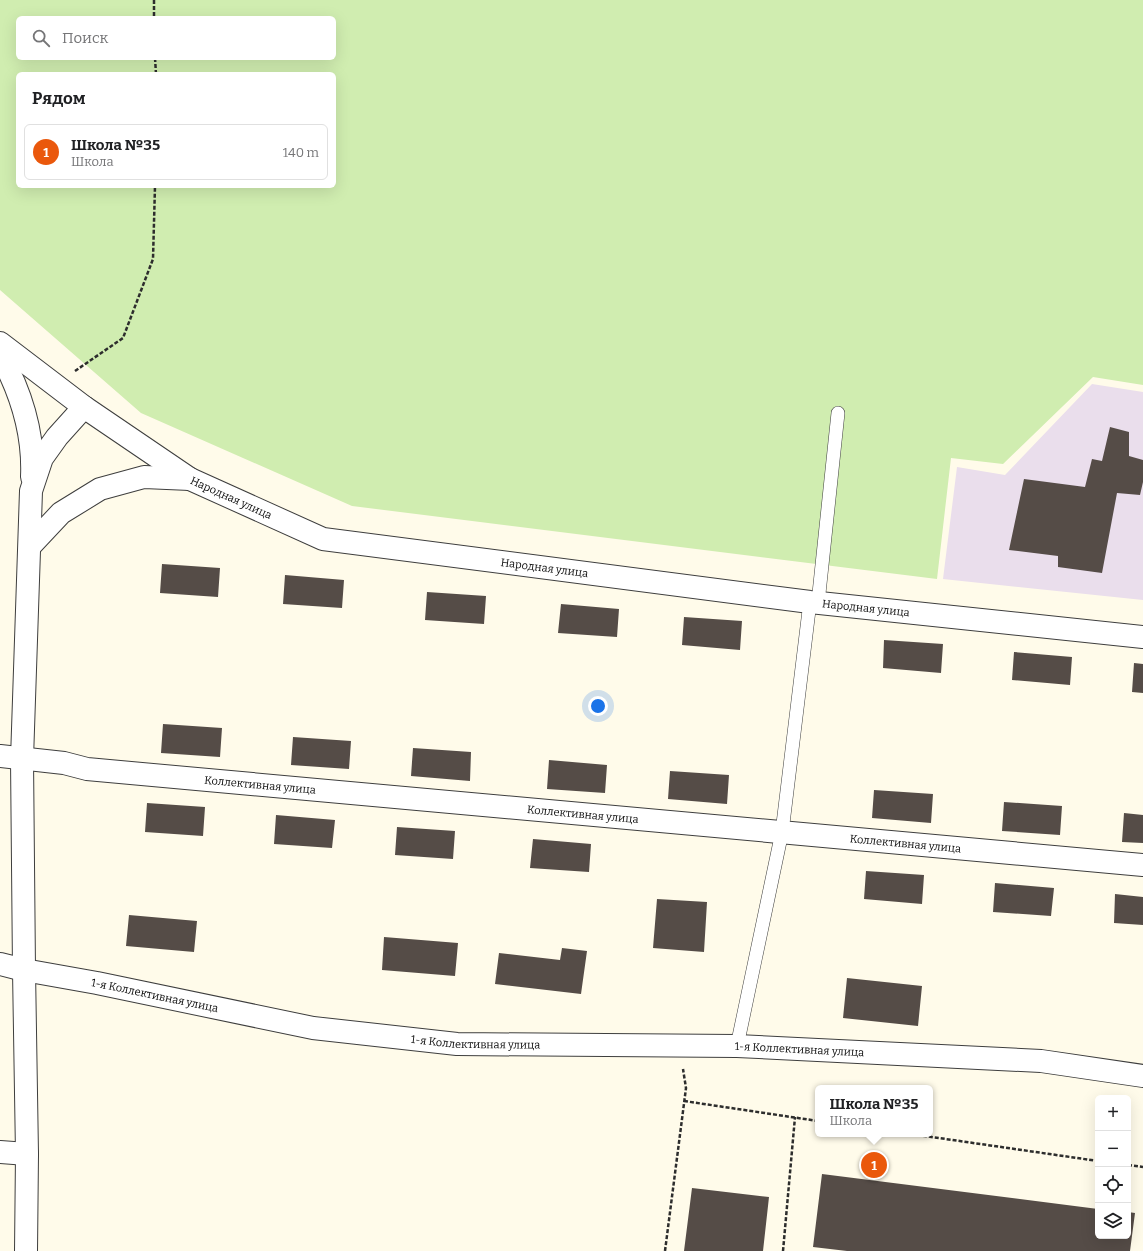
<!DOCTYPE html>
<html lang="ru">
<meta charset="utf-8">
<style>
:root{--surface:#fff;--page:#f2f2f2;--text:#202124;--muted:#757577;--line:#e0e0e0;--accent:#ea580c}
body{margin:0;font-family:Bitter,serif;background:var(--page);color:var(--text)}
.controls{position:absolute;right:12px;bottom:12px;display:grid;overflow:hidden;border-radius:6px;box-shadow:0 4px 16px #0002}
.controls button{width:36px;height:36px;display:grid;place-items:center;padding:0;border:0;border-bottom:1px solid var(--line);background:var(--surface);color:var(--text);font:20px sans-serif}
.you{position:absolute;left:598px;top:706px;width:14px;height:14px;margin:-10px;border:3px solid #fff;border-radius:50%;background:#1a73e8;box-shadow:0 0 0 6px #1a73e833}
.badge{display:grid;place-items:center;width:26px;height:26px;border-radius:50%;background:var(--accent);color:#fff;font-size:13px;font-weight:700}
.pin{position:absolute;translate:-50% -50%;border:2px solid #fff;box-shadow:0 1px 4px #0006}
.popup{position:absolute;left:815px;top:1085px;width:118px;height:52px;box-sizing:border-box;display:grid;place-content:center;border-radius:6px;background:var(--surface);filter:drop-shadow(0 1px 3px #0005);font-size:13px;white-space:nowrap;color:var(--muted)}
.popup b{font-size:15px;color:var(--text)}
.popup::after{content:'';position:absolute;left:50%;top:100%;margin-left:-8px;border:8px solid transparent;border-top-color:var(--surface)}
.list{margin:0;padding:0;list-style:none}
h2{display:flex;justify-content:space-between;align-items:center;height:52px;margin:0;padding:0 16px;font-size:17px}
h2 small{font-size:13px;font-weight:400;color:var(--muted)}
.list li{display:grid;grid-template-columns:26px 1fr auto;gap:12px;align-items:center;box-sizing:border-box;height:56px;margin:0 8px 8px;padding:0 8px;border:1px solid var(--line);border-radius:6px}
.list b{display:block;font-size:15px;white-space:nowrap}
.list p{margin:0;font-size:13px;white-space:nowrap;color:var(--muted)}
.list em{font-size:13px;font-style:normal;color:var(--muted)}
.icon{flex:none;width:22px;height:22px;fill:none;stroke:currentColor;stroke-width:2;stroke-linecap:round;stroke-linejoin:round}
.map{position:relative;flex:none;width:1143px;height:1251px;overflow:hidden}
.search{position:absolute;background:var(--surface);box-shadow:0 4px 16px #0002;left:16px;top:16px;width:320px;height:44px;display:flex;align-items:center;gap:10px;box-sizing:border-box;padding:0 14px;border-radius:6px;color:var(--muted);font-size:15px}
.panel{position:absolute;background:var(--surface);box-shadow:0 4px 16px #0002;left:16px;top:72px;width:320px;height:116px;border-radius:6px}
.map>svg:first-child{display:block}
.industrial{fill:#eadeec}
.green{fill:#d0edb0;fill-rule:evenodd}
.building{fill:#554c47}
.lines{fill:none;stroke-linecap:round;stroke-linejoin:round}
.lane-casing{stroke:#3e3e3e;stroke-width:14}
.street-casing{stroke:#3e3e3e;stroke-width:24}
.path{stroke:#2d2d2d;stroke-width:2.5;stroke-dasharray:4 2;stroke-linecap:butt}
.lane{stroke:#fff;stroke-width:13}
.street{stroke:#fff;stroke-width:22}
.labels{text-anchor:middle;stroke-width:4;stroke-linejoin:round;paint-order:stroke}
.street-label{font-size:11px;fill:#0b0b0b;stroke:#fff}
</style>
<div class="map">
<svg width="1143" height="1251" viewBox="0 0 1143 1251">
<rect width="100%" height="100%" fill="#fffbea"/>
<path class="industrial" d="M1092 384 1143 392V600L943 579 957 467 1005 475Z"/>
<path class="green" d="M0 0H1143V385L1093 377 1003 464 951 458 937 579 352 506 141 413 0 290ZM18 18H334V58H18ZM18 74H334V186H18Z"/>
<path class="building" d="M1110 427 1129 432V456L1143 460V482L1140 495 1117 493 1102 573 1058 567V556L1009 550 1024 479 1085 487 1092 459 1102 461Z
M162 564 220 568 218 597 160 593Z
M285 575 344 580 342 608 283 604Z
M427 592 486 596 484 624 425 620Z
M561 604 619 609 617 637 558 633Z
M684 617 742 621 740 650 682 645Z
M884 640 943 644 941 673 883 668Z
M1014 652 1072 657 1070 685 1012 680Z
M1134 663 1143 664V693L1132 692Z
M163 724 222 728 220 757 161 753Z
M293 737 351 741 349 769 291 765Z
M413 748 471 752 470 781 411 776Z
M549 760 607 765 605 793 547 789Z
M670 771 729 775 727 804 668 799Z
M874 790 933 794 931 823 872 818Z
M1004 802 1062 806 1060 835 1002 831Z
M147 803 205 807 203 836 145 832Z
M1124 813 1143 815V843L1122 842Z
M276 815 335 820 332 848 274 844Z
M397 827 455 831 453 859 395 855Z
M533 839 591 844 589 872 530 868Z
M866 871 924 875 922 904 864 899Z
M995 883 1054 888 1051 916 993 912Z
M1115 894 1143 897V925L1114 923Z
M657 899 707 902 704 952 653 948Z
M129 915 197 921 194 952 126 946Z
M384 937 458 943 455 976 382 970Z
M562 948 587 951 581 994 495 984 499 953 560 960Z
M847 978 922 986 918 1026 843 1018Z
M822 1174 1098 1209V1236H1128V1212L1135 1213 1130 1251H847L813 1247Z
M692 1188 769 1197 763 1251H684Z"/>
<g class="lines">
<g class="lane-casing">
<path id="lane" d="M818 603 838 413
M737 1046 782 832 810 602"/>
</g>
<g class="street-casing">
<g id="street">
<path id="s1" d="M0 343 84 407 190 479 323 539 810 602 1143 637"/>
<path d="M0 354C21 392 34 433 32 477"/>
<path d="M30 546 61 513 100 489 144 477 190 479"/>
<path id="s2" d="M0 756 64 763 87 769 1143 865"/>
<path id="s3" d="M0 964 24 970 97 983 313 1028 457 1044 737 1046 1041 1061 1143 1076"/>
<path d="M0 1152 27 1154"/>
<path d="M26 1251 27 1154 24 970 22 759 31 491 42 458 57 437 84 407"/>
</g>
</g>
<path class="path" d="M154 0V18
M155 58 156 74
M75 371 123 338 153 259 155 186
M684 1101 818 1121
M911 1134 1098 1161
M1128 1165 1143 1167
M665 1251 686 1088 683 1069
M783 1251 795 1117"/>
<use href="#lane" class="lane"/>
<use href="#street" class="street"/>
</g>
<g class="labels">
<g class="street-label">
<text dy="4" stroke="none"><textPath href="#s1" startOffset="279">Народная улица</textPath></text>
<text dy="4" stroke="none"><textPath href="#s1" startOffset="603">Народная улица</textPath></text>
<text dy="4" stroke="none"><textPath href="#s1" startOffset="927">Народная улица</textPath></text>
<text dy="4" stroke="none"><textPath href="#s2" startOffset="262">Коллективная улица</textPath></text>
<text dy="4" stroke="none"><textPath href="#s2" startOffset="586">Коллективная улица</textPath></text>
<text dy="4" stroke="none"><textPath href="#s2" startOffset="910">Коллективная улица</textPath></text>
<text dy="4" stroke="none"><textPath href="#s3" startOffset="158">1-я Коллективная улица</textPath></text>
<text dy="4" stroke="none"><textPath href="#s3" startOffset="483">1-я Коллективная улица</textPath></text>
<text dy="4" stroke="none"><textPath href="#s3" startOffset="807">1-я Коллективная улица</textPath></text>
</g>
</g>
</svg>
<div class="controls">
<button>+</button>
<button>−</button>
<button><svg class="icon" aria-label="locate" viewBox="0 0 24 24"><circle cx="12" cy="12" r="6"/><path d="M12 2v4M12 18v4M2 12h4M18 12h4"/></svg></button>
<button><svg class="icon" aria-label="layers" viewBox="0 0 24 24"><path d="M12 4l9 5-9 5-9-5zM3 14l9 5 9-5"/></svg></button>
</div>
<div class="you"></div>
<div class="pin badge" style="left:874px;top:1165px">1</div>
<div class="popup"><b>Школа №35</b>Школа</div>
<div class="search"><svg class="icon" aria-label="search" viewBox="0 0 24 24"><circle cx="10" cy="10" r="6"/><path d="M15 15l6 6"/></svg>Поиск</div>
<section class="panel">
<h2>Рядом<small></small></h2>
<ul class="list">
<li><span class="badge">1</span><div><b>Школа №35</b><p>Школа</p></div><em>140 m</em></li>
</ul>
</section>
</div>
